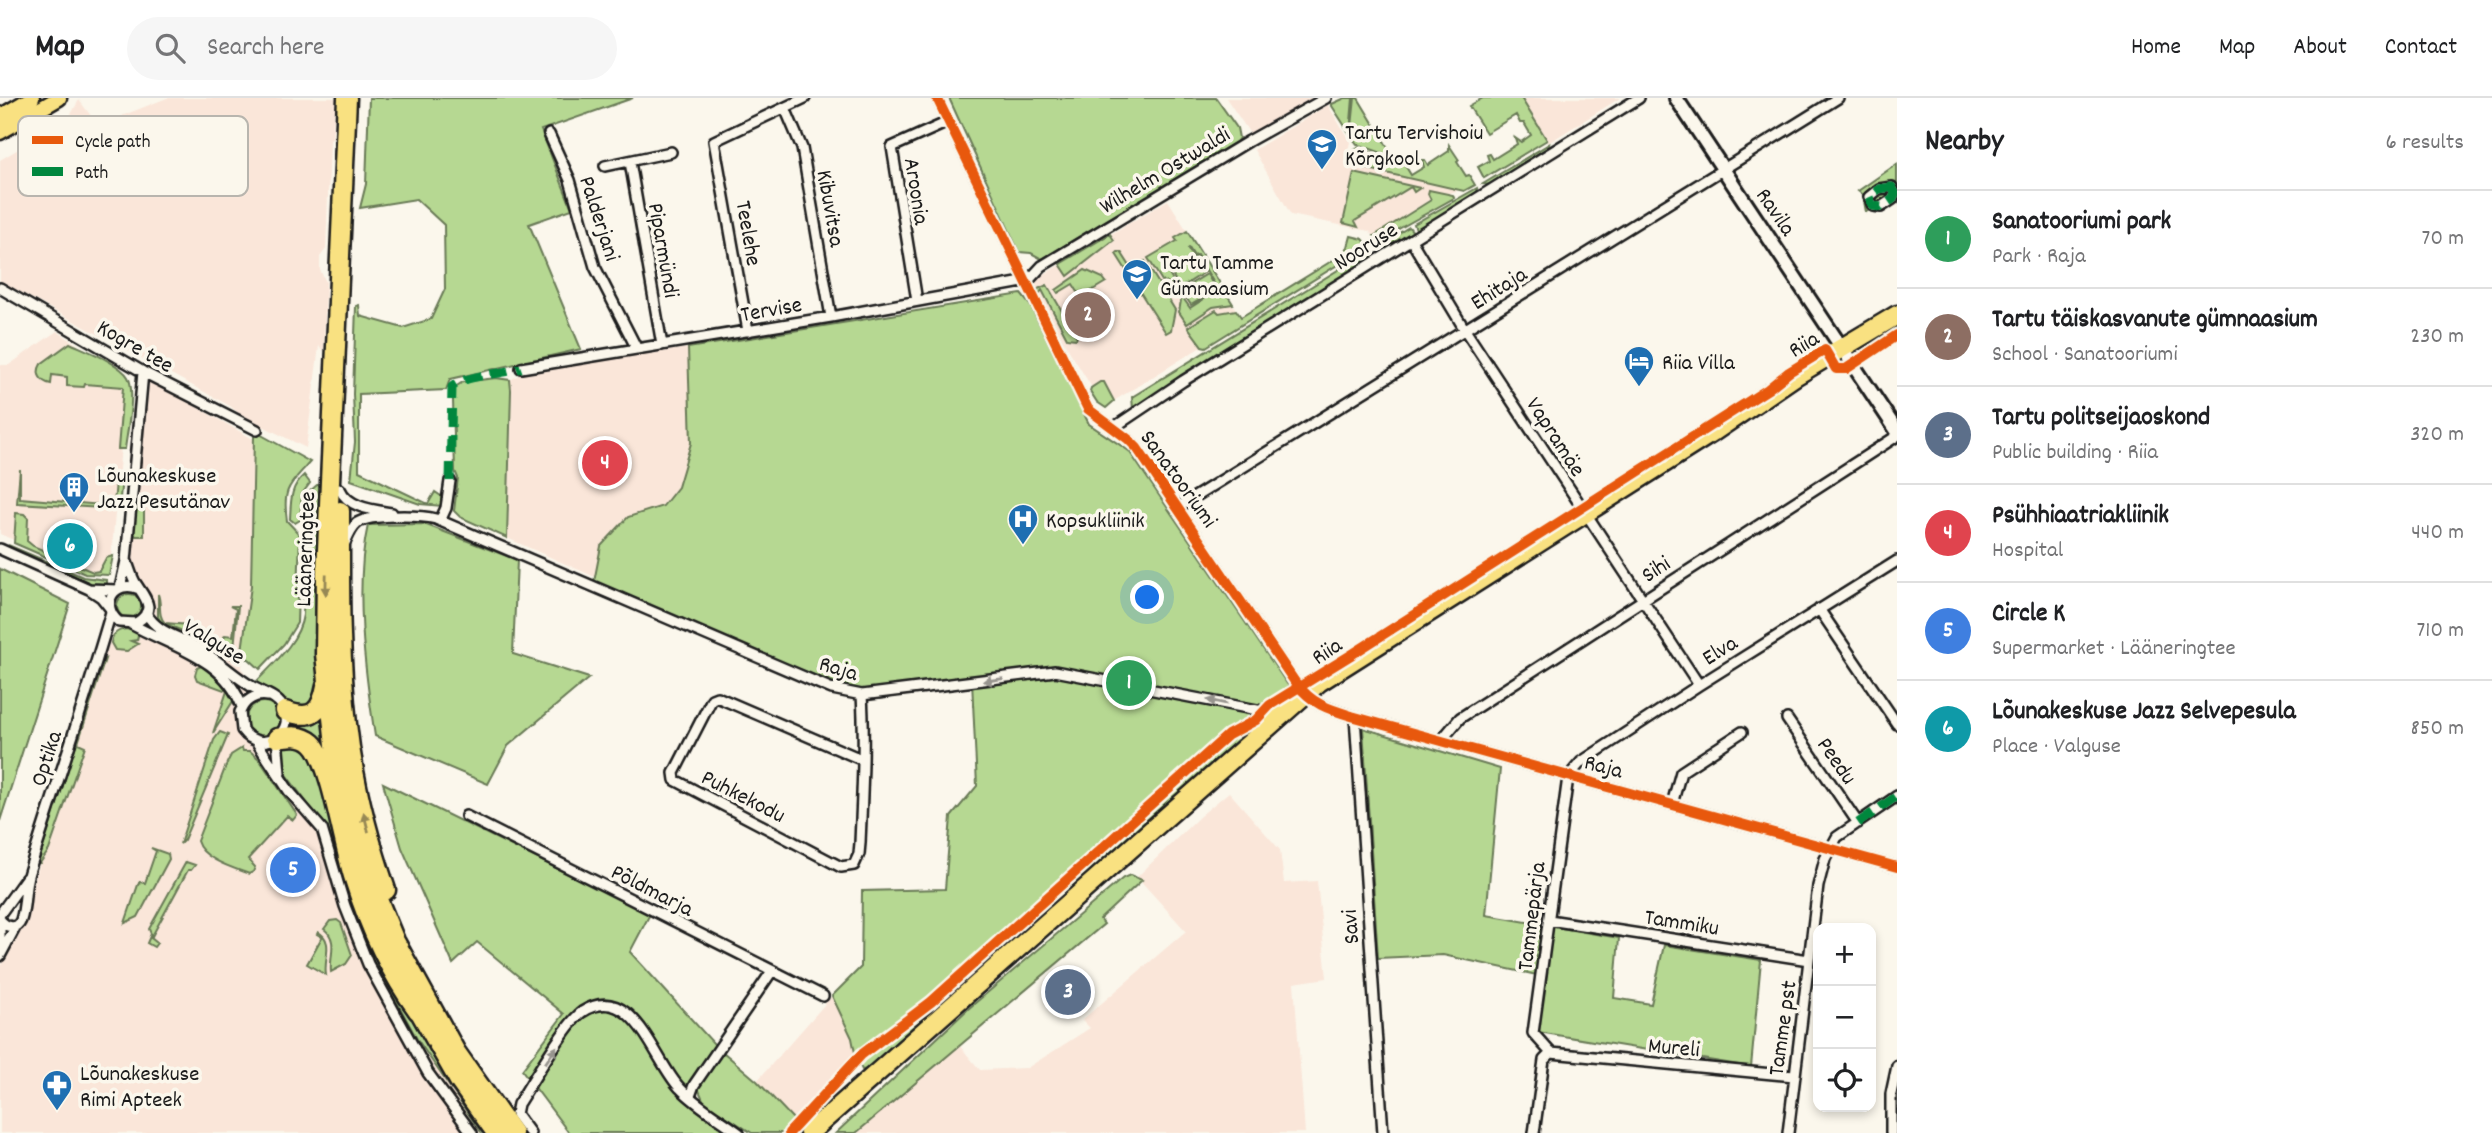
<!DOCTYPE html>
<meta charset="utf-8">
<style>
:root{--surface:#fff;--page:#f6f6f6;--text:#202124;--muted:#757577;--line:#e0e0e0;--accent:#111827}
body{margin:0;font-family:Dekko,sans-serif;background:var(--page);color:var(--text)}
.controls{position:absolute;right:21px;bottom:21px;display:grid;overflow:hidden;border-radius:14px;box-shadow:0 4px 10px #0003}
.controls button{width:63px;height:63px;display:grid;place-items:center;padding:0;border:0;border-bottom:2px solid var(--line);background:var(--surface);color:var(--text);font:35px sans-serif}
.you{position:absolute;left:1148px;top:500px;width:24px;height:24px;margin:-18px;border:5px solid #fff;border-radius:50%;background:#1a73e8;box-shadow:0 0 0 10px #1a73e833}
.badge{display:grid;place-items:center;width:46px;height:46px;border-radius:50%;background:var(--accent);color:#fff;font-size:23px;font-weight:700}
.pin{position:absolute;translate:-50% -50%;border:4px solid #fff;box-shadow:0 2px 7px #0006}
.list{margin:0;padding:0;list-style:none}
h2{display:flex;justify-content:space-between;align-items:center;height:91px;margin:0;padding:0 28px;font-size:30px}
h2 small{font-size:23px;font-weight:400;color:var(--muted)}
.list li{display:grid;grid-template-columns:46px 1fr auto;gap:21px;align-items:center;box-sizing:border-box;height:98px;padding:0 28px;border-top:2px solid var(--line)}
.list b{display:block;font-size:26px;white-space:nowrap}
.list p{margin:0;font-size:23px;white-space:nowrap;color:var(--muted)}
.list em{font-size:23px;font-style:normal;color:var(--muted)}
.icon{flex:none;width:38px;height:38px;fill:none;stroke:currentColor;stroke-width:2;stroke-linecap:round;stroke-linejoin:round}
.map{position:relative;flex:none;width:1897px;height:1035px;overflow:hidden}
header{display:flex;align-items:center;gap:42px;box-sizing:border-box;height:98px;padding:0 35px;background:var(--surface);border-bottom:2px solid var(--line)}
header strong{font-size:33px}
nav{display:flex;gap:38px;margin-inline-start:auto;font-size:24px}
.search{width:490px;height:63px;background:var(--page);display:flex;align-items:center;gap:18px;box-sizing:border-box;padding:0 24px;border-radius:38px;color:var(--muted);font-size:26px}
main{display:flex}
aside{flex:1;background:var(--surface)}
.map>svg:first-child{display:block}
.built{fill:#fae6d9}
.green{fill:#b6d892;stroke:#697a57;stroke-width:2}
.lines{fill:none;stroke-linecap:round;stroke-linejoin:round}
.street-casing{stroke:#1c1c1c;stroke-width:14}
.secondary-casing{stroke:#1c1c1c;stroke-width:18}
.primary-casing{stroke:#1c1c1c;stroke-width:19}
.highway-casing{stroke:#1c1c1c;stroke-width:23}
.street{stroke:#fbf7ec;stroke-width:9}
.secondary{stroke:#fbf7ec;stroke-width:12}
.primary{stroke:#f9e181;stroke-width:14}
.highway{stroke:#f9e181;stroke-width:18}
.quiet{stroke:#00873e;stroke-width:9;stroke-dasharray:18 9;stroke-linecap:butt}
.cycleway-casing{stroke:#fbf7ec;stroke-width:15}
.cycleway{stroke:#e8590c;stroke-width:10}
.oneway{fill:#968854}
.oneway2{fill:#97948e}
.labels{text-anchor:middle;stroke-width:7;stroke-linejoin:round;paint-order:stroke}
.poi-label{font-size:23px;fill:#1c1c1c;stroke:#fbf7ec;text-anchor:start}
.street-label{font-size:23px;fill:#1c1c1c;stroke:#fbf7ec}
.key{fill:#fbf7ec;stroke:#b8b5ae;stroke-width:2}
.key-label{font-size:19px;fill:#1c1c1c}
</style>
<header>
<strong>Map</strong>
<div class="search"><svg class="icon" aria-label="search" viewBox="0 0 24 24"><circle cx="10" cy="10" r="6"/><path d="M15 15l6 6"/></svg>Search here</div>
<nav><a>Home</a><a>Map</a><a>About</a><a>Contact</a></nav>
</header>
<main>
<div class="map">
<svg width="1897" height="1035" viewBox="0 0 1897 1035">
<rect width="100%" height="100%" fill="#fbf7ec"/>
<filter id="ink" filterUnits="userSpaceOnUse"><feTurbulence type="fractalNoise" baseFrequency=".0143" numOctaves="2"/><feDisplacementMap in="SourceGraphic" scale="14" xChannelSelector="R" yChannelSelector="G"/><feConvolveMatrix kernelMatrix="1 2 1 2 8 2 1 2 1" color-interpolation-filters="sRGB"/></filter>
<g filter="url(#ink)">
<path class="built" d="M167 0H336L332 41 330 42 326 151 320 159V172L326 184 324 253 319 248 306 350 241 317 230 308 0 183V62L40 38 78 49 69 20 79 2 101 31 124 17Z
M1226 0H1316L1251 37Z
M1521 0H1620L1548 45Z
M1328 7 1350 44 1345 66 1459 92 1431 101 1374 138 1369 133 1291 117 1254 52Z
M1168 102 1243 223 1104 309 1065 246 1033 183Z
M57 233 127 280 111 461 93 477 0 436V267H9Z
M688 250 691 345 678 389 663 408 628 419 601 447 595 479 507 440 511 292 510 282 525 273Z
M149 282 255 342 251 488 242 570 248 581 289 608 288 645 280 654 284 674 329 734 360 833 384 889 388 888 417 941 482 1035H0V869L21 831 69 663 112 537 118 532 134 530 152 511 131 468V448Z
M1229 694 1280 752 1284 785 1317 783 1327 880 1294 885 1305 1035H856L959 947 980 972 1027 970 1090 930 1082 922 1186 833 1137 779 1200 718Z
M832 898 853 940 856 960 796 1024 757 983Z"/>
<path class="green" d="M369 0H633L541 32 572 111 529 126 581 251 450 281 446 292 359 296V373L428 406 435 394 441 398 442 408 420 406 351 382 355 344 353 296 356 208 359 207 360 218 403 230 431 221 445 191 444 127 416 101 360 110 366 86Z
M949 0H1216L1237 30 1239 40 1236 44 1042 161 1031 155 1019 154Z
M1345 0H1353L1350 36 1332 8V6Z
M1355 0H1358L1390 53V58L1357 46 1351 38Z
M1483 0H1521L1547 42 1484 80 1478 69 1489 63 1487 57 1490 56 1493 61 1517 46 1515 40 1521 44 1531 37 1524 25H1520L1516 17 1486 35 1469 8Z
M1549 46 1547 53 1492 87 1483 86Z
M1449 47 1459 62 1457 64 1466 78 1469 77 1475 87 1464 93 1351 67 1355 51 1358 49 1392 62 1403 57 1405 62 1403 64 1411 77 1424 69 1422 62H1425L1428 67 1449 53Z
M1897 66V92L1894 96 1866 114 1863 97 1858 93Z
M1354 75 1420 90 1414 94 1411 89 1355 123 1358 129 1343 125Z
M1477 90 1478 96 1418 132 1416 131 1414 126Z
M1429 92 1453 97 1454 100 1377 143 1374 138 1431 102 1428 96Z
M1409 129 1414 135 1388 151 1378 148Z
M1187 133 1233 206 1213 209 1187 226 1179 214 1181 202 1183 200 1190 210 1218 192 1197 157 1194 158 1189 150 1188 151 1193 159 1175 170 1168 162 1173 171 1168 175 1173 183 1172 186 1162 183 1148 160 1177 143 1175 140Z
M1110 136 1114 142 1068 178 1060 166Z
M1351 138 1363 141 1369 148 1346 163 1341 156 1348 149Z
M1372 151 1376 159 1133 311 1132 299Z
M1118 154H1121L1130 168 1133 166 1135 168 1145 163 1175 212 1171 232 1166 235 1116 156Z
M1196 159 1205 174 1180 190 1171 175Z
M1338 159 1342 164 1206 249 1202 248 1188 229 1216 212 1219 215 1236 212 1241 219Z
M1085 172 1103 180 1106 184 1081 199 1073 186 1058 195 1056 192Z
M1207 176 1216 192 1191 207 1181 192Z
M1047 187 1077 239 1076 241 1067 240 1042 192 1039 196 1038 195V191Z
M1021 196 1030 207 1089 326 1129 353 1294 596 1215 665 1206 677 1044 821 868 971 862 972 856 960 852 940 832 898 861 869 862 793 945 791 951 719 977 688 972 583 856 593 760 556 594 484 601 448 628 419 663 408 678 389 691 345 688 250Z
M70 245C85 252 120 265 128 279 136 293 127 334 125 351H118L123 289 85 286 84 289 67 288V279L52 277 51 286C41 284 35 276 41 266Z
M496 280 510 282 511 292 507 440 460 419 454 413 458 380 455 373 453 302 455 289 463 284Z
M1100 284H1104L1114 303 1106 310 1097 304 1090 293 1091 290Z
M256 334 310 364C290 387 282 389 287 423L300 437 297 525 284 546 260 571 249 561 241 560 251 488 254 338Z
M20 371V400L114 408 116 382 122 379 119 411 17 405Z
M304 377 310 385 302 396 300 422 295 425 290 421C291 403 290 389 304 377Z
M317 387H324L315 480 318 597 306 610 289 608 256 584C274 565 299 544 303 517L307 402 310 393Z
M144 405V438H136L132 434 135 406Z
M16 415 24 416 28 420 27 443 33 448 93 474 99 473 106 460 113 458 109 477 85 476 14 445Z
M424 426 517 462 513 556 589 580 508 648 488 686 375 638C365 575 354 488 368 427Z
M8 447 83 479 106 482V488L92 487 12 451Z
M0 471 70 506 0 723Z
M117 508a12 12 0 1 1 24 0a12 12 0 1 1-24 0Z
M158 496C162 506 157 517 165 525L189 527 187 534 222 544 225 537 233 538 236 511 230 508H238L233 561 194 538 161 524 158 519Z
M129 531 139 534 137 542 131 543 138 546 127 553 115 552 111 545C112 535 120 531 129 531Z
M105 561 78 645 85 648 49 752 40 765H38L103 562Z
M203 567 219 579 235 600 213 635 227 593 197 582 195 577 197 570Z
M246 621a17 17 0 1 1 34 0a17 17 0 1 1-34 0Z
M324 613 331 672 290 630 291 621Z
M1363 630 1500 671 1486 817 1619 840 1614 900 1651 906 1664 847 1761 862 1751 969 1538 934 1546 879 1443 857 1378 860Z
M220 634 228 637 184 742 180 746 214 642Z
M298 645 312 652 489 1035H482L474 1024 417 941 388 888 384 889 360 833 329 734 284 674 280 654 286 647Z
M242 650 243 653H250L259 661 297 717 293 722 287 718 248 761 255 769 253 774 249 776C233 770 202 761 197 743L227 665 231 657Z
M383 685 650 816 630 854 715 947 681 998 726 1035H569L522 972 564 916 477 844 453 866 402 750Z
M151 750 168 756 169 761 138 819 125 825 139 784 145 785 156 753Z
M186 764 195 767 191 772H188L151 840 157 845 154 849 147 845 151 836 149 831Z
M1130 777 1142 782 1100 821 1104 826 856 1035H836L968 911 1123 780Z
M337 822 341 825 352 857 346 866 331 874C329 859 339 842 324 831L330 823Z
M318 834C335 843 323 861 326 877L307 866 322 839 317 836Z
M723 954 757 983 796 1024 785 1035H752L704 1004 698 990Z"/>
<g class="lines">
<g class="street-casing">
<path id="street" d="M937 0 1088 311 1128 341 1137 350 1295 584C1313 607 1328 611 1355 619L1897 769
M785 10 802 50 831 219
M549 36 570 82 595 169 637 251
M630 64 662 247
M605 68 671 54
M1892 89 1895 95 1893 101 1881 109 1873 108 1869 99 1879 91Z
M1411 142 1465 232 1699 587
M0 190 143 274 257 332
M917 203 892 49 948 24
M748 233 714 43 805 0
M521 270 831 219 1028 183 1042 168 1249 43 1326 0
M1113 330 1183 283 1639 0
M340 391C348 410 374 412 392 415
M1177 410 1838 0
M440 423 446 410 450 383
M345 445C348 438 351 430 357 425 371 416 420 417 436 421L832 591 862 597 1055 573 1273 615 1282 614
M0 451 89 491
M127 464C130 472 132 480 136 486 146 501 157 512 136 525L119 524C98 507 115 480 139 491
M120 490 126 463 143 274
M109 509 101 499 89 491 117 492
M1819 511 1897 626
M146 515C158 537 184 539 203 553 220 564 234 578 251 588 261 594 276 598 282 608 299 633 262 659 242 632L240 614C245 602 255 596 268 598
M131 526C172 549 225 560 242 609
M862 597C865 646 862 695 860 745L859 756 854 767 841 769 675 682 674 675 712 601 717 599 863 662
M1355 619 1383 1035
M1787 621 1858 725
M277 640 280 675
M256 643 289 693 322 731 345 808 368 866 428 975 472 1035
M1443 644 1445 638 1460 620 1897 338
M1672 706 1681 674 1742 634
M466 718 823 898
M0 816 26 780
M0 822C6 829 17 833 21 822 26 807 24 789 29 774 56 687 86 601 111 514
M1549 822 1809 862
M0 844V821
M0 858 16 828
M1551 955 1533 935 1568 679 1581 664 1699 587 1897 463
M1551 955 1794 978
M690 998 694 987 772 873
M530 1035 516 1016 518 1006C531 986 566 925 582 914 633 881 655 965 680 990 696 1007 720 1021 739 1035
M1534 1035 1544 962 1551 955
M1788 1035 1818 788 1825 761 1837 739 1897 698
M1891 1035V996L1897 968"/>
</g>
<g class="secondary-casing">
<path id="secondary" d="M1676 0 1897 333"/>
</g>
<g class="primary-casing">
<path id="primary" d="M0 19 32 0
M0 34 59 0"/>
</g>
<g class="highway-casing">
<path id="highway" d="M347 0 326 474 325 556 337 665 362 763 395 843 456 954 513 1035
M340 413C340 484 339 555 347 626 353 682 368 739 386 792
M285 613C312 623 321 614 326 588
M277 640C289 638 302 636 312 645 330 661 344 750 353 778 368 826 388 872 418 913
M414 904 459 983 496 1035
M809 1035 1319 584 1713 334 1795 278 1897 217"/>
</g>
<use href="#street" class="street"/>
<use href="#secondary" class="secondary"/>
<use href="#primary" class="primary"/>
<use href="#highway" class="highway"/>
<path class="quiet" d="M1892 89 1895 95 1893 101 1881 109 1873 108 1869 99 1879 91Z
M450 383 452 289C467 276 501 277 521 270
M1858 725 1897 698"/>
<g class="cycleway-casing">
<path id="cycleway" d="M937 0 1088 311 1128 341 1137 350 1295 584C1313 607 1328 611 1355 619L1897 769
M789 1035 861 957 931 904 1228 637 1256 622 1270 607 1351 557 1768 291 1789 274 1825 252 1836 271H1846L1897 237"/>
</g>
<use href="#cycleway" class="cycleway"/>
</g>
<defs><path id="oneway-solid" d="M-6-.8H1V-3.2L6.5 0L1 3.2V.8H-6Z" transform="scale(1.75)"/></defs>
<g class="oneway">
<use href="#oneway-solid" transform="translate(326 487) rotate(91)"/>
<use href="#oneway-solid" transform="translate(366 724) rotate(-104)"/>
</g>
<g class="oneway2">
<use href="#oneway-solid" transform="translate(993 582) rotate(172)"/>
<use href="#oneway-solid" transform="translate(1217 604) rotate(-169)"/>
<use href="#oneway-solid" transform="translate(551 957) rotate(-56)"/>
</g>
</g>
<defs>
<g id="university-pin" transform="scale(1.575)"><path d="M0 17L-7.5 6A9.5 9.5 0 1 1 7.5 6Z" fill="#1f6fb2" stroke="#fbf7ec"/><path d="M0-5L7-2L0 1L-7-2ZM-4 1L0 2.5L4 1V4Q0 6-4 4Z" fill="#fff"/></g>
<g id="school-pin" transform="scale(1.575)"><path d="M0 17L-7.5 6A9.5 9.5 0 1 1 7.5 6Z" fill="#1f6fb2" stroke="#fbf7ec"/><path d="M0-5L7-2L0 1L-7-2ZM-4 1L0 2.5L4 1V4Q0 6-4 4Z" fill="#fff"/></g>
<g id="hotel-pin" transform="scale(1.575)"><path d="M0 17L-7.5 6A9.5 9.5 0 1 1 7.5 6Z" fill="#1f6fb2" stroke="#fbf7ec"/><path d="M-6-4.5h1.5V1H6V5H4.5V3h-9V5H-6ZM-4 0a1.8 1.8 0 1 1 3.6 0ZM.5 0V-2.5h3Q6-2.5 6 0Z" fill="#fff"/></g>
<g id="building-pin" transform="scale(1.575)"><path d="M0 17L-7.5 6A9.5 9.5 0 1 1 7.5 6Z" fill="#1f6fb2" stroke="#fbf7ec"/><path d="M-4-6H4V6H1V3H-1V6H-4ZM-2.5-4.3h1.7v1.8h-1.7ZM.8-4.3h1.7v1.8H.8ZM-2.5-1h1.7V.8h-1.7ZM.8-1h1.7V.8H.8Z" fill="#fff"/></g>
<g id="hospital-pin" transform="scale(1.575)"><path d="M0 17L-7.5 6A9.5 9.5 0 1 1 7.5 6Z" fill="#1f6fb2" stroke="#fbf7ec"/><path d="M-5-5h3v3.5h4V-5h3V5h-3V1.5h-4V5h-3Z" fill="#fff"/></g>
<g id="pharmacy-pin" transform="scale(1.575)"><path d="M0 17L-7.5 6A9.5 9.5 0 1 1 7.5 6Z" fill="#1f6fb2" stroke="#fbf7ec"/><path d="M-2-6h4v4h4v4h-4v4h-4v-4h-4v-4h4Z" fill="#fff"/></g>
</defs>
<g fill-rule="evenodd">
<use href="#university-pin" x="1322" y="46"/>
<use href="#school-pin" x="1137" y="176"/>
<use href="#hotel-pin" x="1639" y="263"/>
<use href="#building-pin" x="74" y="389"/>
<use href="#hospital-pin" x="1023" y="421"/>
<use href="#pharmacy-pin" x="57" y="987"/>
</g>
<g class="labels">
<g class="poi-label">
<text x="1345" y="41">Tartu Tervishoiu<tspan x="1345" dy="26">Kõrgkool</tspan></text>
<text x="1160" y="171">Tartu Tamme<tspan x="1160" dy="26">Gümnaasium</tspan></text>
<text x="1662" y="271">Riia Villa</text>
<text x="97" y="384">Lõunakeskuse<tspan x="97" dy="26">Jazz Pesutänav</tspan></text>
<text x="1046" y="429">Kopsukliinik</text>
<text x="80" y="982">Lõunakeskuse<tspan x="80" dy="26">Rimi Apteek</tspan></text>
</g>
<g class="street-label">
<text transform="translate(1164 71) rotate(-31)" y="8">Wilhelm Ostwaldi</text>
<text transform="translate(918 93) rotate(81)" y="8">Aroonia</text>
<text transform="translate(832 110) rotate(80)" y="8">Kibuvitsa</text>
<text transform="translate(1777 113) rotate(56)" y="8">Ravila</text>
<text transform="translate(601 120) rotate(72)" y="8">Palderjani</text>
<text transform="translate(750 135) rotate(80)" y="8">Teelehe</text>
<text transform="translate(1365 147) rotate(-32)" y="8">Nooruse</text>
<text transform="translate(665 152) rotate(80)" y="8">Piparmündi</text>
<text transform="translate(1498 189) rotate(-32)" y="8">Ehitaja</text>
<text transform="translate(771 210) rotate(-10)" y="8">Tervise</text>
<text transform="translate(1803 245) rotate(-31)" y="8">Riia</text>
<text transform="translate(136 247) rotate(30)" y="8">Kogre tee</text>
<text transform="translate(1557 338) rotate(57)" y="8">Vapramäe</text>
<text transform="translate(1180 380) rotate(54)" y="8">Sanatooriumi</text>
<text transform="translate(304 451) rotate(-88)" y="8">Lääneringtee</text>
<text transform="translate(1655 470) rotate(-33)" y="8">Sihi</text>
<text transform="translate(215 542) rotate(32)" y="8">Valguse</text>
<text transform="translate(1719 551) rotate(-32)" y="8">Elva</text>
<text transform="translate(1326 552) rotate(-33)" y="8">Riia</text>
<text transform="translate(839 569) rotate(17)" y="8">Raja</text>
<text transform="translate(45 660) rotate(-72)" y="8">Optika</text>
<text transform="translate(1838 662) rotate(55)" y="8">Peedu</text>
<text transform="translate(1604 667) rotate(15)" y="8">Raja</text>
<text transform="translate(744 697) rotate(27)" y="8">Puhkekodu</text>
<text transform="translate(653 791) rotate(27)" y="8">Põldmarja</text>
<text transform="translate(1530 818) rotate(-83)" y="8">Tammepärja</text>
<text transform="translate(1682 823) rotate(9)" y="8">Tammiku</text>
<text transform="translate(1349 829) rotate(-94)" y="8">Savi</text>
<text transform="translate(1781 930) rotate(-82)" y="8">Tamme pst</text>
<text transform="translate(1674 948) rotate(5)" y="8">Mureli</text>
</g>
</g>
<rect x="18" y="18" width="230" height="80" rx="10" class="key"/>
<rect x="32" y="38" width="31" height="8" fill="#e8590c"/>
<rect x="32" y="69" width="31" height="9" fill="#00873e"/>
<g class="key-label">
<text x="75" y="49">Cycle path</text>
<text x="75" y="80">Path</text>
</g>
</svg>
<div class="controls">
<button>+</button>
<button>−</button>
<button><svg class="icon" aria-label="locate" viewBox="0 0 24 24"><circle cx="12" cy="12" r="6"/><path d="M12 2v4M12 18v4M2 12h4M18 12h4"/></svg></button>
</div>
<div class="you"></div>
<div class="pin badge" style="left:1129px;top:585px;background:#2e9e5b">1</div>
<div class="pin badge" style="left:1088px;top:217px;background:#8d6e63">2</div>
<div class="pin badge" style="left:1068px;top:894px;background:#5c6f8a">3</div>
<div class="pin badge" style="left:605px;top:365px;background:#e0444e">4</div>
<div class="pin badge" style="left:293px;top:772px;background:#3f7fe0">5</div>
<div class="pin badge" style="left:70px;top:448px;background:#0f9aa8">6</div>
</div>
<aside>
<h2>Nearby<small>6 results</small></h2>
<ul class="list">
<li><span class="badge" style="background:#2e9e5b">1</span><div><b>Sanatooriumi park</b><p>Park · Raja</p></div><em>70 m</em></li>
<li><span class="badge" style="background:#8d6e63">2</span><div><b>Tartu täiskasvanute gümnaasium</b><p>School · Sanatooriumi</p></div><em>230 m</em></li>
<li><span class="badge" style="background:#5c6f8a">3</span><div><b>Tartu politseijaoskond</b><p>Public building · Riia</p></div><em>320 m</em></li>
<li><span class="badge" style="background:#e0444e">4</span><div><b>Psühhiaatriakliinik</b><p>Hospital</p></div><em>440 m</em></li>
<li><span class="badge" style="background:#3f7fe0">5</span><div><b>Circle K</b><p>Supermarket · Lääneringtee</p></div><em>710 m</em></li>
<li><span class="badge" style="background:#0f9aa8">6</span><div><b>Lõunakeskuse Jazz Selvepesula</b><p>Place · Valguse</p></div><em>850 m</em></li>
</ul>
</aside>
</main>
